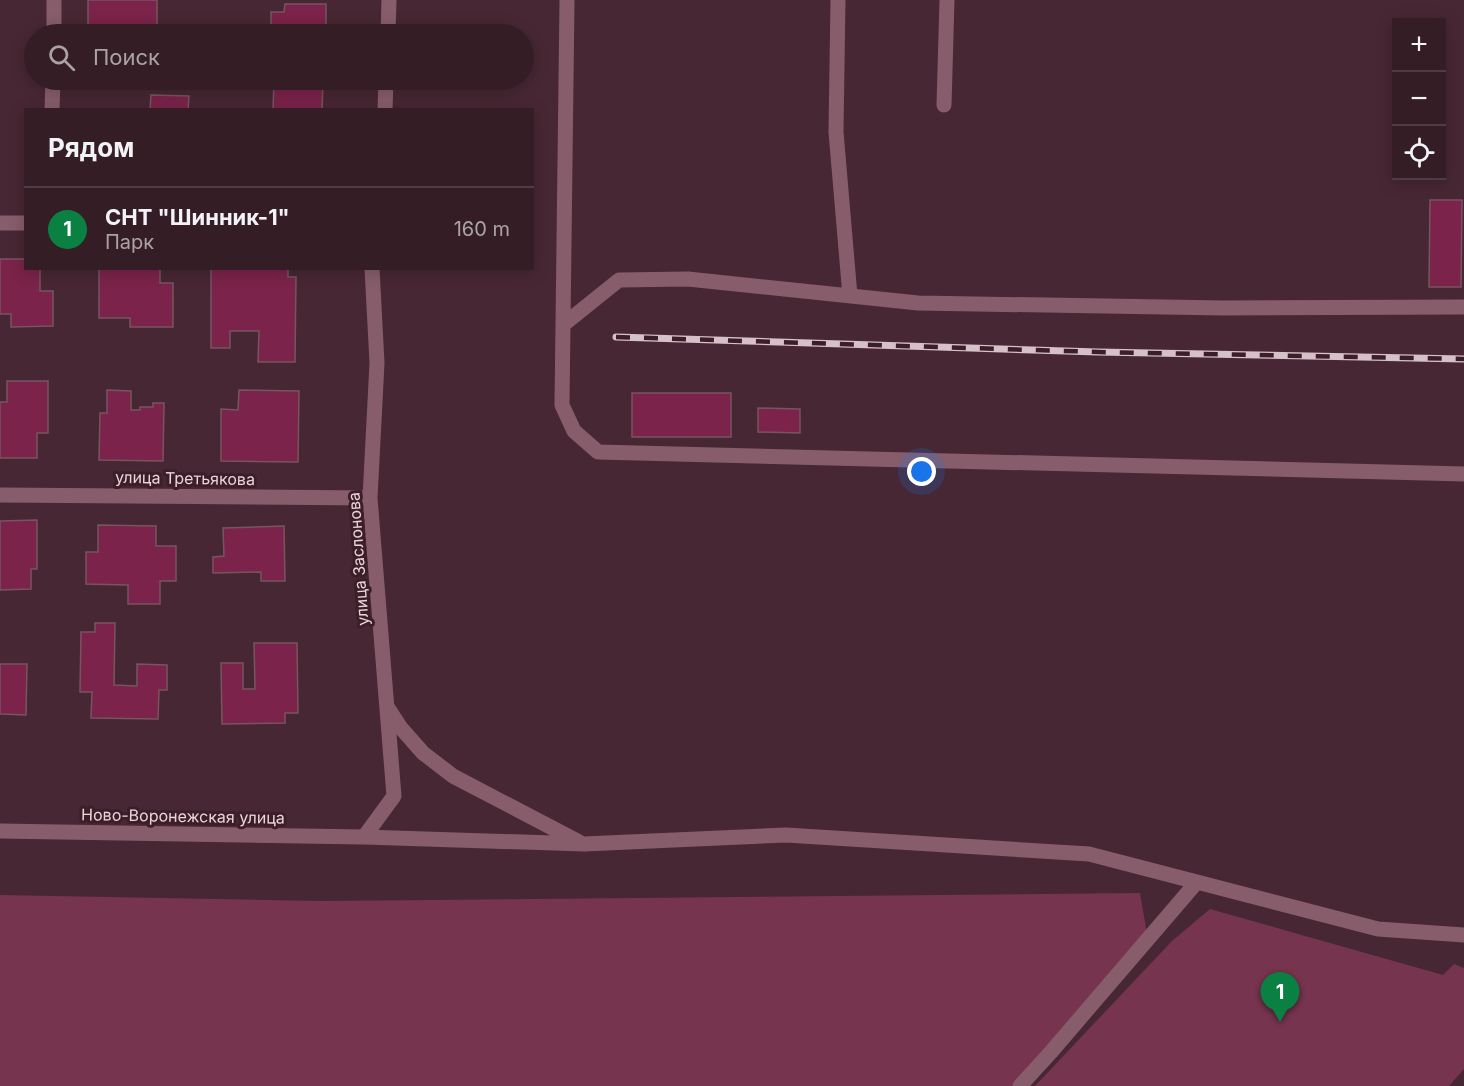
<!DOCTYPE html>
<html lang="ru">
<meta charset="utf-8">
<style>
:root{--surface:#351d26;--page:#3d262e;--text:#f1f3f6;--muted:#aaa2a7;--line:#4f3b43;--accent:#0b8043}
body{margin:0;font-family:Inter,sans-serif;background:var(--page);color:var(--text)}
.controls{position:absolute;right:18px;top:18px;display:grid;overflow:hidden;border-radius:0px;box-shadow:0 3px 15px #0003}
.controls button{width:54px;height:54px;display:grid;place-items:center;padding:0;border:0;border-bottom:2px solid var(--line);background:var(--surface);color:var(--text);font:30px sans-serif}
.you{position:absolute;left:922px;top:472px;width:21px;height:21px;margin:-15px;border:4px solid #fff;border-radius:50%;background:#1a73e8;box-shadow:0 0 0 9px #1a73e833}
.badge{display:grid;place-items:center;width:39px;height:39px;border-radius:50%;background:var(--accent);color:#fff;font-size:20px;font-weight:700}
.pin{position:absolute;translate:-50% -50px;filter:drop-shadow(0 2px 3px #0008)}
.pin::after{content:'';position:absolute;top:32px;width:21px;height:18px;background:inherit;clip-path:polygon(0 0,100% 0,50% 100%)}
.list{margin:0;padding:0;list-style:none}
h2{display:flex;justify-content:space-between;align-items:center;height:78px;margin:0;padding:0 24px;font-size:26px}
h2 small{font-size:20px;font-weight:400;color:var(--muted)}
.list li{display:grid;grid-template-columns:39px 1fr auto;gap:18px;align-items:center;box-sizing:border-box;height:84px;padding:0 24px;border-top:2px solid var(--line)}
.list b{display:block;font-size:22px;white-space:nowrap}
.list p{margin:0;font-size:20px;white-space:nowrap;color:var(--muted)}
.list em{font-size:20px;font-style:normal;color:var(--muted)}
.icon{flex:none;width:33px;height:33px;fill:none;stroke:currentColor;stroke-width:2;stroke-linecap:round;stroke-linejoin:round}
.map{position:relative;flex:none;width:1464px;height:1086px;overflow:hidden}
.search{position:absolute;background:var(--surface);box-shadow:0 3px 15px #0003;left:24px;top:24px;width:510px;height:66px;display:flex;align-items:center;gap:15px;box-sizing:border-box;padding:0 21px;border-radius:33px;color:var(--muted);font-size:22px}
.panel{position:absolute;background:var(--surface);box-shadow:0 3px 15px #0003;left:24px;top:108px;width:510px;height:162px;border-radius:0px}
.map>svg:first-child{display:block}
.green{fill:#77344e}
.building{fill:#7b234a;stroke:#775560;stroke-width:1.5}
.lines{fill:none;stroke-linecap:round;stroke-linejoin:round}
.minor{stroke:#875d6b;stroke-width:15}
.rail-casing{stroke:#d7c1c8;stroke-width:7}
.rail{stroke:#3c1e29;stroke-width:4.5;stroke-dasharray:14;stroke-linecap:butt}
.labels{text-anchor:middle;stroke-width:6;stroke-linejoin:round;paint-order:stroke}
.street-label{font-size:16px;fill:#e9d4da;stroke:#3c1e29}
</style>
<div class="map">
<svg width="1464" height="1086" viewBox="0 0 1464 1086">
<rect width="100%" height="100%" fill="#472733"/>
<path class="green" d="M1140 893 1149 945 1014 1086H0V895L321 901Z
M1210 909 1443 975 1454 964 1464 968V1069L1449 1086H1035L1172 941Z"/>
<path class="building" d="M88 0H157V34H88Z
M285 4H326V34H257V29H271V12H284Z
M274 80 323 82 322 110H273Z
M151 95 189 96 188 110H150Z
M1430 200H1462L1461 287H1429Z
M0 259H26V268H40V291H53V326L11 327V314H0Z
M99 268H160V283H173V327H130V318H99Z
M211 268H288V277H296L295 362H258L259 331H230V348H211Z
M7 381H48V433H37V458H0V402H7Z
M107 390 131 391V410H140V407H153V403H164L163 461 99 460 100 413H107Z
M239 390 299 391 298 462 221 461V409L238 410Z
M632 393H731V437H632Z
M758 408 800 409V433L758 432Z
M37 520V569H31V589L0 590V521Z
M98 525 156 526V546H176V581H160V604H128V585L86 584V552H98Z
M284 526 285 581H261V572L213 573V557L224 556 223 528Z
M95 623H115L114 685 137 686V664L167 665V690H159L158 719 91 718 92 692H80L81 632H95Z
M254 643H297L298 713H285V723L222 724 221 663H243V689H255Z
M0 664H27L26 715 0 714Z"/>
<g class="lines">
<path class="minor" d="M567 0 562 405 574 431 598 452 1464 474
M838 0 836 132 850 296
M54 34V0
M388 34 389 0
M944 105 947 0
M52 110 53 80
M385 110 386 80
M0 223H26
M563 325 619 280 688 279 918 303 1223 308 1464 307
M0 495 370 498
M388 708 401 728 423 753 453 776 579 842
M0 831 364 837 584 844 786 835 1089 854 1378 929 1464 935
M364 837 394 796 370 498 377 363 372 268
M1020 1086 1051 1052 1196 883"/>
<g class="rail-casing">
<path id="rail" d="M616 337 1098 352 1464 359"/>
</g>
<use href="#rail" class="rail"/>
</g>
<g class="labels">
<g class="street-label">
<text transform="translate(185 478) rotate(1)" y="6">улица Третьякова</text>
<text transform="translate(358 559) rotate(-94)" y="6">улица Заслонова</text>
<text transform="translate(183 816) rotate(1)" y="6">Ново-Воронежская улица</text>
</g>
</g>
</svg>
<div class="controls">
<button>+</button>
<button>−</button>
<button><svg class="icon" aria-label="locate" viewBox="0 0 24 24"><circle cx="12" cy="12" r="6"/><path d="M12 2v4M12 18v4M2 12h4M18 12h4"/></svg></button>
</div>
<div class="you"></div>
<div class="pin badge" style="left:1280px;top:1022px">1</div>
<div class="search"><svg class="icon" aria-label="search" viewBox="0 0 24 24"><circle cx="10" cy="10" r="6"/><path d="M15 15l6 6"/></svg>Поиск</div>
<section class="panel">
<h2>Рядом<small></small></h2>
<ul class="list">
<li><span class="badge">1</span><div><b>СНТ &quot;Шинник-1&quot;</b><p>Парк</p></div><em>160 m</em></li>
</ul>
</section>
</div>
